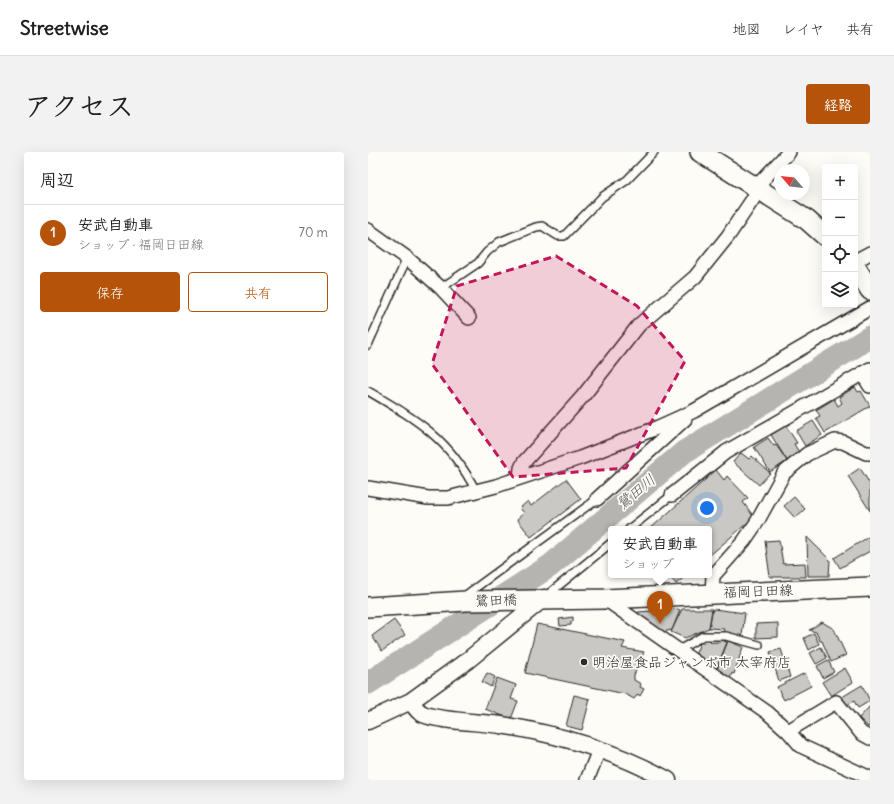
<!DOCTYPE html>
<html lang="ja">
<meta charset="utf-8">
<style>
:root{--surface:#fff;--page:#f2f2f2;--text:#202124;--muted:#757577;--line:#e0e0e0;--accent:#b45309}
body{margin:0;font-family:Delius,"Klee One",sans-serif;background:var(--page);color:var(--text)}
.controls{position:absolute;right:12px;top:12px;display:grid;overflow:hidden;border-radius:4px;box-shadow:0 4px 16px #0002}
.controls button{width:36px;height:36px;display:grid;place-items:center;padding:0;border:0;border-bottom:1px solid var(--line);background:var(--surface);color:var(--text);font:20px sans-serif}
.compass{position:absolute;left:406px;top:12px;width:36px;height:36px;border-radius:50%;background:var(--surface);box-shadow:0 4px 16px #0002;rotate:298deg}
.you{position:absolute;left:339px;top:356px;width:14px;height:14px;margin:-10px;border:3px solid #fff;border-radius:50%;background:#1a73e8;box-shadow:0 0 0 6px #1a73e833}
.badge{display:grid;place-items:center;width:26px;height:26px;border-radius:50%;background:var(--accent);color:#fff;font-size:13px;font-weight:700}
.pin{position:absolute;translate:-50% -33px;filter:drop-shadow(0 1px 2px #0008)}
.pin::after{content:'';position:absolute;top:21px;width:14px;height:12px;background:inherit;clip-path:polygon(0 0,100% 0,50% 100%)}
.popup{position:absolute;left:240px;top:374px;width:104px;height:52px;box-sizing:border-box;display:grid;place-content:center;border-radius:4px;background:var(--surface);filter:drop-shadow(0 1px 3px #0005);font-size:13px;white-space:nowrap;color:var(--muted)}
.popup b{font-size:15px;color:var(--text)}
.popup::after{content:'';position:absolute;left:50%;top:100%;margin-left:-8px;border:8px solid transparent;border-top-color:var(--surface)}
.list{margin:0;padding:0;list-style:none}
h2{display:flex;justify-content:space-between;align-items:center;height:52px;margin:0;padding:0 16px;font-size:17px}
h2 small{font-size:13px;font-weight:400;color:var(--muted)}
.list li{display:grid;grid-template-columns:26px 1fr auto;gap:12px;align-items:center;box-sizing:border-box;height:56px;padding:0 16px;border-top:1px solid var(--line)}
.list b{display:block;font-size:15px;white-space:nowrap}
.list p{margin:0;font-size:13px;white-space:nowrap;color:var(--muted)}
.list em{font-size:13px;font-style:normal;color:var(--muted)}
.actions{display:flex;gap:8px;padding:12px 16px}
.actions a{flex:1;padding:9px 0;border:1px solid var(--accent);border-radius:4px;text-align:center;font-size:14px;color:var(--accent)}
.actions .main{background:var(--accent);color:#fff}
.icon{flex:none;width:22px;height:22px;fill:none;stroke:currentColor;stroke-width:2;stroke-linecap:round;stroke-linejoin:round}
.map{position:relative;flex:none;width:502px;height:628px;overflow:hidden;border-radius:4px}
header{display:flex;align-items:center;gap:24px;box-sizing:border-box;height:56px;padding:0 20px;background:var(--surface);border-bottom:1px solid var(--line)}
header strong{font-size:19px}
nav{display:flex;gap:22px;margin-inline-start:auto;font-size:14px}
.intro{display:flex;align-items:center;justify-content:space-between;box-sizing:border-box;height:96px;padding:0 24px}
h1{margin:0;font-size:28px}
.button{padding:10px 18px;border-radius:4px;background:var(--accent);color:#fff;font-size:14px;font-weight:700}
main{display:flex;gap:24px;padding:0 24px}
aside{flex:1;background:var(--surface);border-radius:4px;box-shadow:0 4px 16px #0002}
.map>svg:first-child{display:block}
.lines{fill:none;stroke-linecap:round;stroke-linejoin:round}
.river{stroke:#b5b4b1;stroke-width:23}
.building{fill:#c9c8c4;stroke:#2b2b2b}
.service-casing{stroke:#2b2b2b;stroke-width:10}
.minor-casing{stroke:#2b2b2b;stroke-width:16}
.tertiary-casing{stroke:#2b2b2b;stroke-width:19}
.secondary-casing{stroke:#2b2b2b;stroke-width:22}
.service{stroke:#fdfcf7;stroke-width:7}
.minor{stroke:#fdfcf7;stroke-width:13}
.tertiary{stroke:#fdfcf7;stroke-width:16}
.secondary{stroke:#fdfcf7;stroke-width:19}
.marked{fill:#c2185b;fill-opacity:0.2;stroke:#c2185b;stroke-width:3;stroke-dasharray:8 5;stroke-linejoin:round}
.poi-dot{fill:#2b2b2b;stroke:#fdfcf7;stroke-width:1.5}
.labels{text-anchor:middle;stroke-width:3.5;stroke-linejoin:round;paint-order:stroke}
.street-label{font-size:14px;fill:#2b2b2b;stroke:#fdfcf7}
.poi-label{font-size:14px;fill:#2b2b2b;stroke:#fdfcf7;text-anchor:start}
.water-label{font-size:15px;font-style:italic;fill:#5b5b5a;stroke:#fdfcf7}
</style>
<header>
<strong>Streetwise</strong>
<nav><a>地図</a><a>レイヤ</a><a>共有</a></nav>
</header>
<div class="intro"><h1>アクセス</h1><a class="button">経路</a></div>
<main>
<aside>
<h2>周辺<small></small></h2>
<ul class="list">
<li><span class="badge">1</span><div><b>安武自動車</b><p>ショップ · 福岡日田線</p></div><em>70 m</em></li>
</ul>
<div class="actions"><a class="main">保存</a><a>共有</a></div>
</aside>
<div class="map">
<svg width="502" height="628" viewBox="0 0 502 628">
<rect width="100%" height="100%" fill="#fdfcf7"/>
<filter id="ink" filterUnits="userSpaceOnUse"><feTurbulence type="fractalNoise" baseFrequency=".025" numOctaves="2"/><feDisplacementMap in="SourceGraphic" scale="8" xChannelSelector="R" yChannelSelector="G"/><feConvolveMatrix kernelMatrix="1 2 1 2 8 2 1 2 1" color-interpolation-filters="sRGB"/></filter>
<g filter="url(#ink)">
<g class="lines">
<path class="river" d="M0 531 182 414 316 300 502 185"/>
</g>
<path class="building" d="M487 235 490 240 493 239 502 254 457 281 448 266 452 264 448 258 466 247 470 254 474 251 471 245Z
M445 269 454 283 437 294 428 279Z
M418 274 429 291 426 292 432 302 420 310 403 283Z
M400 286 406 294 408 293 419 309 402 320 386 295Z
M373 301 381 307 384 304 402 321 391 333 365 310Z
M492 316 502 332V359L480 324Z
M348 318 356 328 359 324 380 346 375 350 386 365 341 404V377H282Z
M198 327 213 347 163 385 149 367 156 361 152 356 160 349 163 354Z
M426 345 437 357 427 366 416 354Z
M502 384V399L472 416 466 406Z
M439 385 462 408 461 424H440Z
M411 388 415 412 437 411 438 425H402L397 389Z
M300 423H319L308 432Z
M310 457 312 458 304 478 290 481 270 467V460Z
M314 457H344L341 476 317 486 303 480Z
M345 457 377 461 374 484 355 482 356 477 341 476Z
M205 465V469L203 470V473L192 474 191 467Z
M26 468 37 483 14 499 4 484Z
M454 470 466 477 478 503 463 510 454 489H452L448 480 441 478Z
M410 471V485L388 486V472Z
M169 472 257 490 254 496 276 500 266 523V528L273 532 272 535 276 537 272 544 270 542 266 547 257 542 157 521Z
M446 481 451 492 441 498 436 486Z
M353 488 359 490 348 518 327 503 332 491 352 490Z
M360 489 375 495 366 522 364 521 362 526 348 520Z
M453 495 459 506 448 512 442 501Z
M413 497 422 525 411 529 402 500Z
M460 508 466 520 455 526 449 514Z
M477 516 485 530 463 544 454 530Z
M119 521 127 525 123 535 114 530Z
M437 521 443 534 416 548 409 535Z
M129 526 148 533 143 547 150 549 143 567 117 557Z
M494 533 502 549 490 556 486 549 479 553 474 545Z
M206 543 222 547 214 578 198 574Z
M502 554V573L500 575 491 566Z"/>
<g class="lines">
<g class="service-casing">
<path id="service" d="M73 136 110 111 119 100 131 90 168 75 174 74 190 84H196L234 45 259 28 286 0
M0 193 39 106
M0 239C49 268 81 286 108 339
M261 377 304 343
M178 444 243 391
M95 445 229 347
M311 498 335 484H358L391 493"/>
</g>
<g class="minor-casing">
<path id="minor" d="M387 36 421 0
M0 78 39 106 73 136 101 166
M487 109 502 101
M494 221 502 234
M152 326 153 316 156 310 215 244 271 173 327 125 360 84 391 38
M0 336 60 346H80L128 334 212 306 286 277 326 259 502 156
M304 343 358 300 502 217
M229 347 317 267
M344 441 345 424 376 389 389 370 416 321 439 302 467 289 475 290 498 301H502
M237 447 400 561 420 579 433 594 502 626
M420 579 468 550 493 581 502 586
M219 628 231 598"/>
</g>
<g class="tertiary-casing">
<path id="tertiary" d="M43 549C46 554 50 560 55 562 70 569 114 570 133 573 191 582 249 600 300 628
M0 569 43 549 100 508 176 446"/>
</g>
<g class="secondary-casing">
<path id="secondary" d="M332 0 439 68 457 84
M487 114 502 138
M0 455 98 449 237 447 502 435"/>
</g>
<use href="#service" class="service"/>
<use href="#minor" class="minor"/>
<use href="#tertiary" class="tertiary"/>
<use href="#secondary" class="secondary"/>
</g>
</g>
<path class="marked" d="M188 104 269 154 317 209 258 316 145 325 64 212 89 134Z"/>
<circle class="poi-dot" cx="216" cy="510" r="4"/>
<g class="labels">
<g class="street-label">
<text transform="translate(390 439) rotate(-2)" y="5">福岡日田線</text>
<text transform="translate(128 448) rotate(-2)" y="5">鷺田橋</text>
</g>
<g class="poi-label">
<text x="224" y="515">明治屋食品ジャンボ市 太宰府店</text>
</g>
<g class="water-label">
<text transform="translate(268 340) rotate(-40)" y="5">鷺田川</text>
</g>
</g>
</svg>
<div class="controls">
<button>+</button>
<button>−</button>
<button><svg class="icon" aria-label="locate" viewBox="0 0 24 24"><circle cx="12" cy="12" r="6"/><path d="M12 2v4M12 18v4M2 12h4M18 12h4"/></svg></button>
<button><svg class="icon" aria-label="layers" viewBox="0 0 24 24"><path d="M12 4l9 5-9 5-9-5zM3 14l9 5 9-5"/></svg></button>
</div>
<svg class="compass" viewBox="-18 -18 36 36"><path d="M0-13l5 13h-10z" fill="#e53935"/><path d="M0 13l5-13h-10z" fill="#757577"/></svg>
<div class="you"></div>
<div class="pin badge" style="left:292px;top:472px">1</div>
<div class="popup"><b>安武自動車</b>ショップ</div>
</div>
</main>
